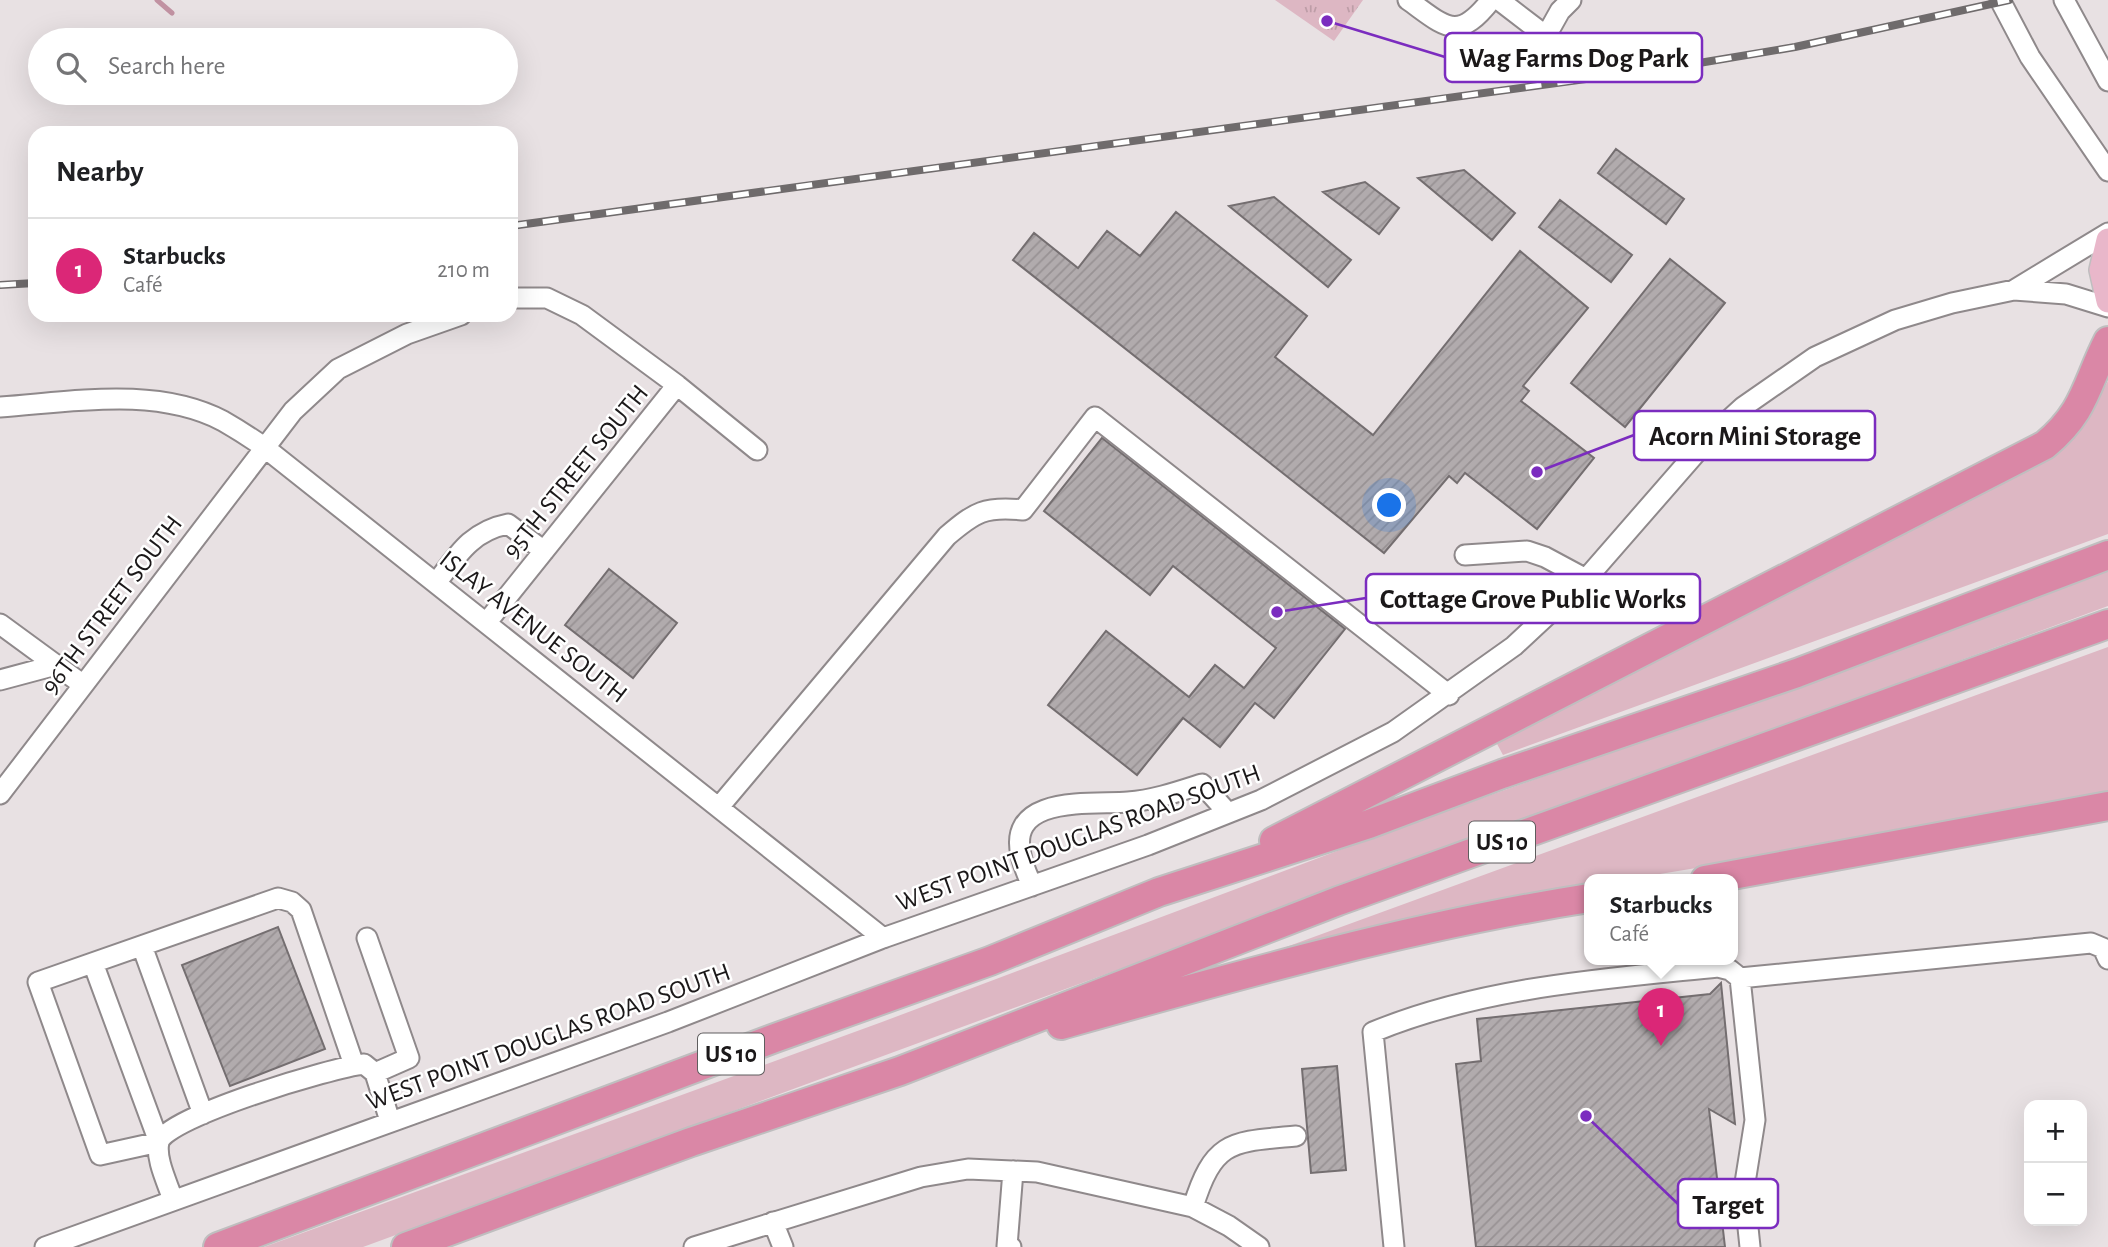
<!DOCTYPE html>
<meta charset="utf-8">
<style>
:root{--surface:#fff;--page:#f2f2f2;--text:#202124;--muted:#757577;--line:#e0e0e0;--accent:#db2777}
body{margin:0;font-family:"Alegreya Sans",sans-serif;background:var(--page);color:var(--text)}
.controls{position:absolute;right:21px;bottom:21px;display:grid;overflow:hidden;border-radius:14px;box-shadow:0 7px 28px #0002}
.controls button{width:63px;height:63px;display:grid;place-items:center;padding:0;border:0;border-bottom:2px solid var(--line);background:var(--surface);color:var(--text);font:35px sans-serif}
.you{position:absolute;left:1390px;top:506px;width:24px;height:24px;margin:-18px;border:5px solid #fff;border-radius:50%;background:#1a73e8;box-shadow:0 0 0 10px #1a73e833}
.badge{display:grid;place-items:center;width:46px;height:46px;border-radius:50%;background:var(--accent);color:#fff;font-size:23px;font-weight:700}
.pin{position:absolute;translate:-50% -58px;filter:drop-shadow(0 2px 4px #0008)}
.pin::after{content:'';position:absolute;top:37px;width:24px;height:21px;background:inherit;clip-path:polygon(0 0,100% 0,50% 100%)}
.popup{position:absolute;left:1584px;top:874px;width:154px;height:91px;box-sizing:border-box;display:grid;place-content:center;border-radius:14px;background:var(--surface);filter:drop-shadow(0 2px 5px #0005);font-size:23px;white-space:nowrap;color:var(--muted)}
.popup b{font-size:26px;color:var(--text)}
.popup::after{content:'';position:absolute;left:50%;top:100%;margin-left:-14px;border:14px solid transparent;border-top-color:var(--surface)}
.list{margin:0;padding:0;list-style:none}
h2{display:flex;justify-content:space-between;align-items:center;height:91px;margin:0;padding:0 28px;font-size:30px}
h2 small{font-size:23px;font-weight:400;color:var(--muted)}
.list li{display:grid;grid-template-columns:46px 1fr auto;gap:21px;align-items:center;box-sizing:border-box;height:105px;padding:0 28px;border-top:2px solid var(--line)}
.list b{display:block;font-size:26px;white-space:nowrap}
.list p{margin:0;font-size:23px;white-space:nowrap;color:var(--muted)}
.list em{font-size:23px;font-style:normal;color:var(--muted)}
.icon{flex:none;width:38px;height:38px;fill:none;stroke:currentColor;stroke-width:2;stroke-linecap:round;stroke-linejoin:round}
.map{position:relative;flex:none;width:2108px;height:1247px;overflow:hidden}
.search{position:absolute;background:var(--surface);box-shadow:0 7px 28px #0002;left:28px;top:28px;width:490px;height:77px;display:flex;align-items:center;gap:18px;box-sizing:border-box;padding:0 24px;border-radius:38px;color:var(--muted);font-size:26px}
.panel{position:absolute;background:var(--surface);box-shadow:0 7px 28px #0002;left:28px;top:126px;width:490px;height:196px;border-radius:21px}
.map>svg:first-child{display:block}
.green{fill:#ddb7c3}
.park{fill:url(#park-tufts)}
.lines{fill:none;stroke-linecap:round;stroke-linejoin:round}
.stream{stroke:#c192a2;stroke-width:5}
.building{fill:url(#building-hatch);stroke:#746e70;stroke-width:2}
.minor-casing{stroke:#8f898b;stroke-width:23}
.major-casing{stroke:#bfbebf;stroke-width:26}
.highway-casing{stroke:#bfbebf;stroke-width:32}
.minor{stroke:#fff;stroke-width:19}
.major{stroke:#e9b7ca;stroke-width:23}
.highway{stroke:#da87a6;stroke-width:28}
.rail-casing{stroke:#6f6b6c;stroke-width:8}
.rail{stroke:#fff;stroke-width:5;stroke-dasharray:16;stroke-linecap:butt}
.labels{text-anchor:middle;stroke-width:5;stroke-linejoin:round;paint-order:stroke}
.shield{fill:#fff;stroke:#5f5d5e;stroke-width:2}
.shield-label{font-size:24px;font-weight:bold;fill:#1b1819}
.street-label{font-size:26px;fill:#1b1819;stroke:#fff}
.leader{fill:none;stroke:#7b2cbf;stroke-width:2.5}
.callout-dot{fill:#7b2cbf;stroke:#fff;stroke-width:2.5}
.callout{fill:#fff;stroke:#7b2cbf;stroke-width:2.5}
.callout-label{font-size:28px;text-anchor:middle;font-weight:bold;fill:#1b1819}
</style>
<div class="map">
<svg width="2108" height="1247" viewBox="0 0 2108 1247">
<defs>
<pattern id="park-tufts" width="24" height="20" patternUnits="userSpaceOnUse" patternTransform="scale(1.75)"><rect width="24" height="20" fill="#ddb7c3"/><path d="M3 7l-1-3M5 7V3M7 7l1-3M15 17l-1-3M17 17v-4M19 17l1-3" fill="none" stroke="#bd9da7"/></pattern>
<pattern id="building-hatch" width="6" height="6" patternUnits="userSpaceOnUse" patternTransform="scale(1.75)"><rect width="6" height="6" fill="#b1abad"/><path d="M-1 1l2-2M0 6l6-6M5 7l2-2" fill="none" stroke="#989294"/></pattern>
</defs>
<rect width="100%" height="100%" fill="#e8e1e3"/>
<path class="green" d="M2108 381V534L1503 755 1496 742 2055 456 2090 413Z
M2108 571V606L363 1247H264L882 1022 1406 825 1804 684Z
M2108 647V794L1882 837 1624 880H1589V886L1279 954 1278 950Z"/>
<path class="park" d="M1275 0H1363L1334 41Z"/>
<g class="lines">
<path class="stream" d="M157 0 172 13"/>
</g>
<path class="building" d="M1616 149 1684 199 1666 224 1598 173Z
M1464 170 1515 213 1492 240 1418 178Z
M1365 182 1399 208 1379 234 1323 192Z
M1274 197 1351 260 1328 287 1229 206Z
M1560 200 1632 255 1611 282 1539 227Z
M1176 212 1307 316 1275 357 1373 435 1520 251 1588 308 1523 386 1529 391 1521 401 1594 458 1537 529 1465 473 1457 483 1449 476 1384 553 1013 260 1034 233 1078 268 1107 231 1140 256Z
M1670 259 1725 303 1625 427 1571 383Z
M1102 438 1345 629 1274 718 1255 703 1220 747 1183 718 1137 775 1048 705 1106 631 1189 697 1215 665 1244 688 1276 648 1173 566 1150 595 1044 511Z
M609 569 677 623 633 678 565 625Z
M278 927 325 1049 230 1086 182 965Z
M1721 983 1735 1124 1709 1109 1725 1247H1476L1456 1064 1481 1061 1477 1019 1710 994Z
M1337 1066 1346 1170 1311 1173 1302 1069Z"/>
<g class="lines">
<g class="minor-casing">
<path id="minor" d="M1408 0C1446 27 1457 43 1491 0
M1499 0 1546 36 1560 11 1571 0
M2000 0 2030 57 2108 171
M2064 0 2108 81
M2014 290 2108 233
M511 298H547L582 315 677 385 757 450
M0 407C72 402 156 386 223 421 237 429 251 438 264 447L883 938
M1465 555 1527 551 1545 557 1586 579
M437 582C458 554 472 531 508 524L544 551
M487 622 677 385
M0 624 82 684
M0 680 56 665
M0 794 293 411 338 369 407 334 461 315
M719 807 947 536C975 512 985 506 1023 510L1095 417 1449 695
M1032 886C1028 876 1023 866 1021 855 1007 794 1093 805 1128 802 1154 800 1177 792 1202 784L1228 813
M367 938 409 1058 375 1073
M142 946 203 1114
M93 963 159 1142 100 1155 38 982C118 954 198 926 278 898L292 902 301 910 354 1065
M173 1200C168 1184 155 1159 159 1142 166 1117 334 1067 364 1064L375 1073 390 1121
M1193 1207C1214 1139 1232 1142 1296 1136
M773 1222 783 1247
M45 1247 668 1022 883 938 1148 845 1261 800 1393 732 1514 646 1586 579 1709 438 1743 407 1815 357 1895 320 1952 303 2014 290 2066 294 2108 307
M694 1247 921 1177 968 1169 1037 1172 1193 1207 1229 1226 1259 1247
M1011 1247 1007 1246 1013 1171
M1394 1247 1373 1032C1482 987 1602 979 1718 967L1730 970 1740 978
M1750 1247 1744 1189 1755 1120 1740 978 2091 943 2103 948 2108 959"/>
</g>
<g class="major-casing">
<path id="major" d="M2108 240 2101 270 2108 301"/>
</g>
<g class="highway-casing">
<path id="highway" d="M1274 841 2045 445C2086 411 2086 384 2108 341
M1705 880 2108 806
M1061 1025C1235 976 1411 926 1589 898
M218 1247 775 1038 990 961 1159 892 1369 824 1502 774 1797 673 2108 555
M406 1247 691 1142 900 1071 1338 901 2108 624"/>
</g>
<use href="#minor" class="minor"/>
<use href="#major" class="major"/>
<use href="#highway" class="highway"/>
<g class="rail-casing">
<path id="rail" d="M511 226 1681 66 1795 47 2009 0
M0 285 35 283"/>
</g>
<use href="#rail" class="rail"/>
</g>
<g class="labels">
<g class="shield">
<rect x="1469" y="821.5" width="66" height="41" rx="5"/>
<rect x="698" y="1033.5" width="66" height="41" rx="5"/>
</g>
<g class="shield-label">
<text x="1502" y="850">US 10</text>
<text x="731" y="1062">US 10</text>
</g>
<g class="street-label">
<text transform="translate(575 471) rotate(-51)" y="9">95TH STREET SOUTH</text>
<text transform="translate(111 604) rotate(-53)" y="9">96TH STREET SOUTH</text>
<text transform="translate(534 626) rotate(38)" y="9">ISLAY AVENUE SOUTH</text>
<text transform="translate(1078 837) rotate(-20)" y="9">WEST POINT DOUGLAS ROAD SOUTH</text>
<text transform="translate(548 1036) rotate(-20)" y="9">WEST POINT DOUGLAS ROAD SOUTH</text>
</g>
</g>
<path class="leader" d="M1327 21L1445 57M1537 472L1634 435M1277 612L1366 598M1586 1116L1678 1204"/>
<g class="callout-dot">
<circle cx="1327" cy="21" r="7"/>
<circle cx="1537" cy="472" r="7"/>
<circle cx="1277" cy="612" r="7"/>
<circle cx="1586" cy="1116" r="7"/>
</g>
<g class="callout">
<rect x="1445" y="33" width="257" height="49" rx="7"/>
<rect x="1634" y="411" width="241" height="49" rx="7"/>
<rect x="1366" y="574" width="334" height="49" rx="7"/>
<rect x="1678" y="1179" width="100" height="49" rx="7"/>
</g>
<g class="callout-label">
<text x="1574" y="67">Wag Farms Dog Park</text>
<text x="1755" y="445">Acorn Mini Storage</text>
<text x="1533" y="608">Cottage Grove Public Works</text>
<text x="1728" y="1214">Target</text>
</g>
</svg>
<div class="controls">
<button>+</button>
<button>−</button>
</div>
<div class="you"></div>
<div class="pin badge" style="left:1661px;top:1046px">1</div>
<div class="popup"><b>Starbucks</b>Café</div>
<div class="search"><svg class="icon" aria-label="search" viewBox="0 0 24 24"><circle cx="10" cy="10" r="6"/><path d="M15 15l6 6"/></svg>Search here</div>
<section class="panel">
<h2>Nearby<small></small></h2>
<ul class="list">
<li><span class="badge">1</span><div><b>Starbucks</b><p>Café</p></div><em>210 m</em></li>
</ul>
</section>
</div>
